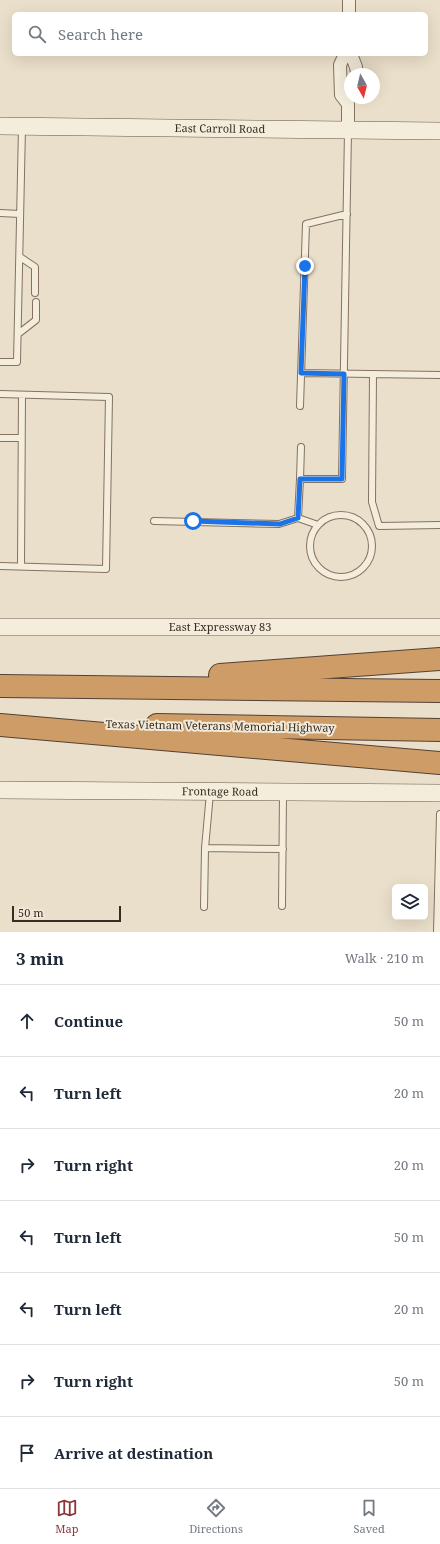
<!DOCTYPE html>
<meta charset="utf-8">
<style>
:root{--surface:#fff;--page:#f2f2f3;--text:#1f2937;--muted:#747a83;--line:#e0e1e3;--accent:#8d373b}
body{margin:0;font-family:"Noto Serif",serif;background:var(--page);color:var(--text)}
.controls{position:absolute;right:12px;bottom:12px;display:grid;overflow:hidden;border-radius:6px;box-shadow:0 4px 16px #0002}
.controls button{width:36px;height:36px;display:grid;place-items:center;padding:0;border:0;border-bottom:1px solid var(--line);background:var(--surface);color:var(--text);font:20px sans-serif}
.compass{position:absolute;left:344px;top:68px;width:36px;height:36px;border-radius:50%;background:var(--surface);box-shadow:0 4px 16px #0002;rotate:172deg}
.scale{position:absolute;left:12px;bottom:10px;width:109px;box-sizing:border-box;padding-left:4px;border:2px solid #372b22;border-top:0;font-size:11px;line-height:14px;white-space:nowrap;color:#372b22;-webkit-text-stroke:3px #f2ead9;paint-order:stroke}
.stop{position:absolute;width:12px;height:12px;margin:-9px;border:3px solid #1a73e8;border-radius:50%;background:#fff}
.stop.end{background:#1a73e8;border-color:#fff;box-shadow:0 1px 4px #0008}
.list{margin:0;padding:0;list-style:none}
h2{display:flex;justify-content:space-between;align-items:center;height:52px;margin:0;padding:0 16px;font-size:17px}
h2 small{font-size:13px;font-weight:400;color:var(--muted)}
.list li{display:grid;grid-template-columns:26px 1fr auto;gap:12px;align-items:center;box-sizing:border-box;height:72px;padding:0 16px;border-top:1px solid var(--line)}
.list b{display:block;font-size:15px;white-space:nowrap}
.list em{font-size:13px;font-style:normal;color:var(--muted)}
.icon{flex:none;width:22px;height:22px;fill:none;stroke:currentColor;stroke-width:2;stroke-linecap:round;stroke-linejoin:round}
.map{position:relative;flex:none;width:440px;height:932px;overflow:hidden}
.search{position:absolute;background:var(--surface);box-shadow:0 4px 16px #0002;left:12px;right:12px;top:12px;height:44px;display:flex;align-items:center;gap:10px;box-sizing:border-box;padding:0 14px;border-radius:6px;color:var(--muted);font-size:15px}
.sheet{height:556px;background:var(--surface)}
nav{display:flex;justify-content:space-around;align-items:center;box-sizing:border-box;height:56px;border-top:1px solid var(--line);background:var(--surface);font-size:11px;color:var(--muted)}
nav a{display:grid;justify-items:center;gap:2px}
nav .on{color:var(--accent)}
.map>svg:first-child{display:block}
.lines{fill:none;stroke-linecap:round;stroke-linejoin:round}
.lane-casing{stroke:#847260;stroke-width:8}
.street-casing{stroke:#847260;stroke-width:14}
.secondary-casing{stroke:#675443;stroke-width:18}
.highway-casing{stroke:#534134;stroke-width:24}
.lane{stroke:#f5eddc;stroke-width:6}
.street{stroke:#f5eddc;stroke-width:12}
.secondary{stroke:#f5eddc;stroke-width:17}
.highway{stroke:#ce9c66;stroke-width:22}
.route{stroke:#1a73e8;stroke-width:5}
.labels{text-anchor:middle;stroke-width:4;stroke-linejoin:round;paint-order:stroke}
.street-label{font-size:11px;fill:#372b22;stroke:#f2ead9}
</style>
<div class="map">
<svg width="440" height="932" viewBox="0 0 440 932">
<rect width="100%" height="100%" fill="#eadfca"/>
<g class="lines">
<g class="lane-casing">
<path id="lane" d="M0 213 20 214
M20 257 35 267V293
M18 334 36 320V302
M0 362H17L22 127
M301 373 440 375
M373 374 372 502 379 526 440 525
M0 394 109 397 106 569 0 566
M300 406 306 224 347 214
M0 438H21
M301 447 300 479H342L348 131
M310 546a31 31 0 1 1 62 0a31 31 0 1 1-62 0Z
M298 518 300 479
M154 521 279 524 298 518 318 525
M21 566 22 395
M205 848 283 849
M282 906 283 794
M204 907 205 848 210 793
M437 932 440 814"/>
</g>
<g class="street-casing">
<path id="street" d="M349 14V0
M345 54 340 65 341 95 348 104V130
M351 54 356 67 357 74"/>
</g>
<g class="secondary-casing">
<g id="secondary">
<path id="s1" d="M0 126 440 131"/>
<path id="s2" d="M0 627H440"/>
<path id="s3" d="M0 790 440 793"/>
</g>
</g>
<g class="highway-casing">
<path id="highway" d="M220 675 440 659
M0 686 440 691
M0 725 440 763
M157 725 440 730"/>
</g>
<use href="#lane" class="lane"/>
<use href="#street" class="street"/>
<use href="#secondary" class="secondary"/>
<use href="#highway" class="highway"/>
</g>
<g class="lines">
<path class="route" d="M193 521 280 524 298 518 300 479H342L344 374 301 373 305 266"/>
</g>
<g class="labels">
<g class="street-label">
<text dy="4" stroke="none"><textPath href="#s1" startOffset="220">East Carroll Road</textPath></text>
<text dy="4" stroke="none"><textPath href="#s2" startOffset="220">East Expressway 83</textPath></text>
<text transform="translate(220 726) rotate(1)" y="4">Texas Vietnam Veterans Memorial Highway</text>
<text dy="4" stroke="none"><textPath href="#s3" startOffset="220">Frontage Road</textPath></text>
</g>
</g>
</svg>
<div class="controls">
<button><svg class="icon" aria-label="layers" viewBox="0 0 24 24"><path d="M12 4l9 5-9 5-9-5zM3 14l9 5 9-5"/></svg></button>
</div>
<svg class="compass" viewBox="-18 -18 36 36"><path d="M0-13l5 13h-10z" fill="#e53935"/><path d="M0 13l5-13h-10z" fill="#747a83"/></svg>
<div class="scale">50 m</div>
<div class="stop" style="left:193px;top:521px"></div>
<div class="stop end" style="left:305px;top:266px"></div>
<div class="search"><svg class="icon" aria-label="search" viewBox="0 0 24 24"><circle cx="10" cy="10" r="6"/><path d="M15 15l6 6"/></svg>Search here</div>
</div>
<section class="sheet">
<h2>3 min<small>Walk · 210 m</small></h2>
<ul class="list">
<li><svg class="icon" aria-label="ahead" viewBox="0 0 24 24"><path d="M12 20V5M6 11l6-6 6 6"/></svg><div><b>Continue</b></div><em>50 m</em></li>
<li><svg class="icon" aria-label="left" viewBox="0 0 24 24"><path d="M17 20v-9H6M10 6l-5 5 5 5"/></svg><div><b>Turn left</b></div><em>20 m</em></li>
<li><svg class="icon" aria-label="right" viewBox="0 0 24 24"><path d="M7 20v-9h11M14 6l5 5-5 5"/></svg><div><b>Turn right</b></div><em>20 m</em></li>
<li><svg class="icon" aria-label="left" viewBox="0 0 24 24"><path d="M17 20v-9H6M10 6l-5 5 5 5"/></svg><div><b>Turn left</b></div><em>50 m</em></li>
<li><svg class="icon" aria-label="left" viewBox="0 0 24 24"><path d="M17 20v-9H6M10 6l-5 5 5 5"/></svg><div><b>Turn left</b></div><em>20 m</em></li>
<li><svg class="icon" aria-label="right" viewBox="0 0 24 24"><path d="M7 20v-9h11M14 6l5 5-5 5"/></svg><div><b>Turn right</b></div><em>50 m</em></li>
<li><svg class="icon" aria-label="arrive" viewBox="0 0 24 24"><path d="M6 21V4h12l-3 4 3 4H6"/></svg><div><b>Arrive at destination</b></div></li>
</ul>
</section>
<nav>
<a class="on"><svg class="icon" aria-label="map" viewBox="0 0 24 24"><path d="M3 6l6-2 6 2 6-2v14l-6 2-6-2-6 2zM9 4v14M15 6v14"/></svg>Map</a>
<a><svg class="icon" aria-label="directions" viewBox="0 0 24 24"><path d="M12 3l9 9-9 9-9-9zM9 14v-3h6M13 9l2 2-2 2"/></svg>Directions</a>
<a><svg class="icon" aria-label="saved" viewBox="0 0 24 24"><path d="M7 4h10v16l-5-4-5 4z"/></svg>Saved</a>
</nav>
